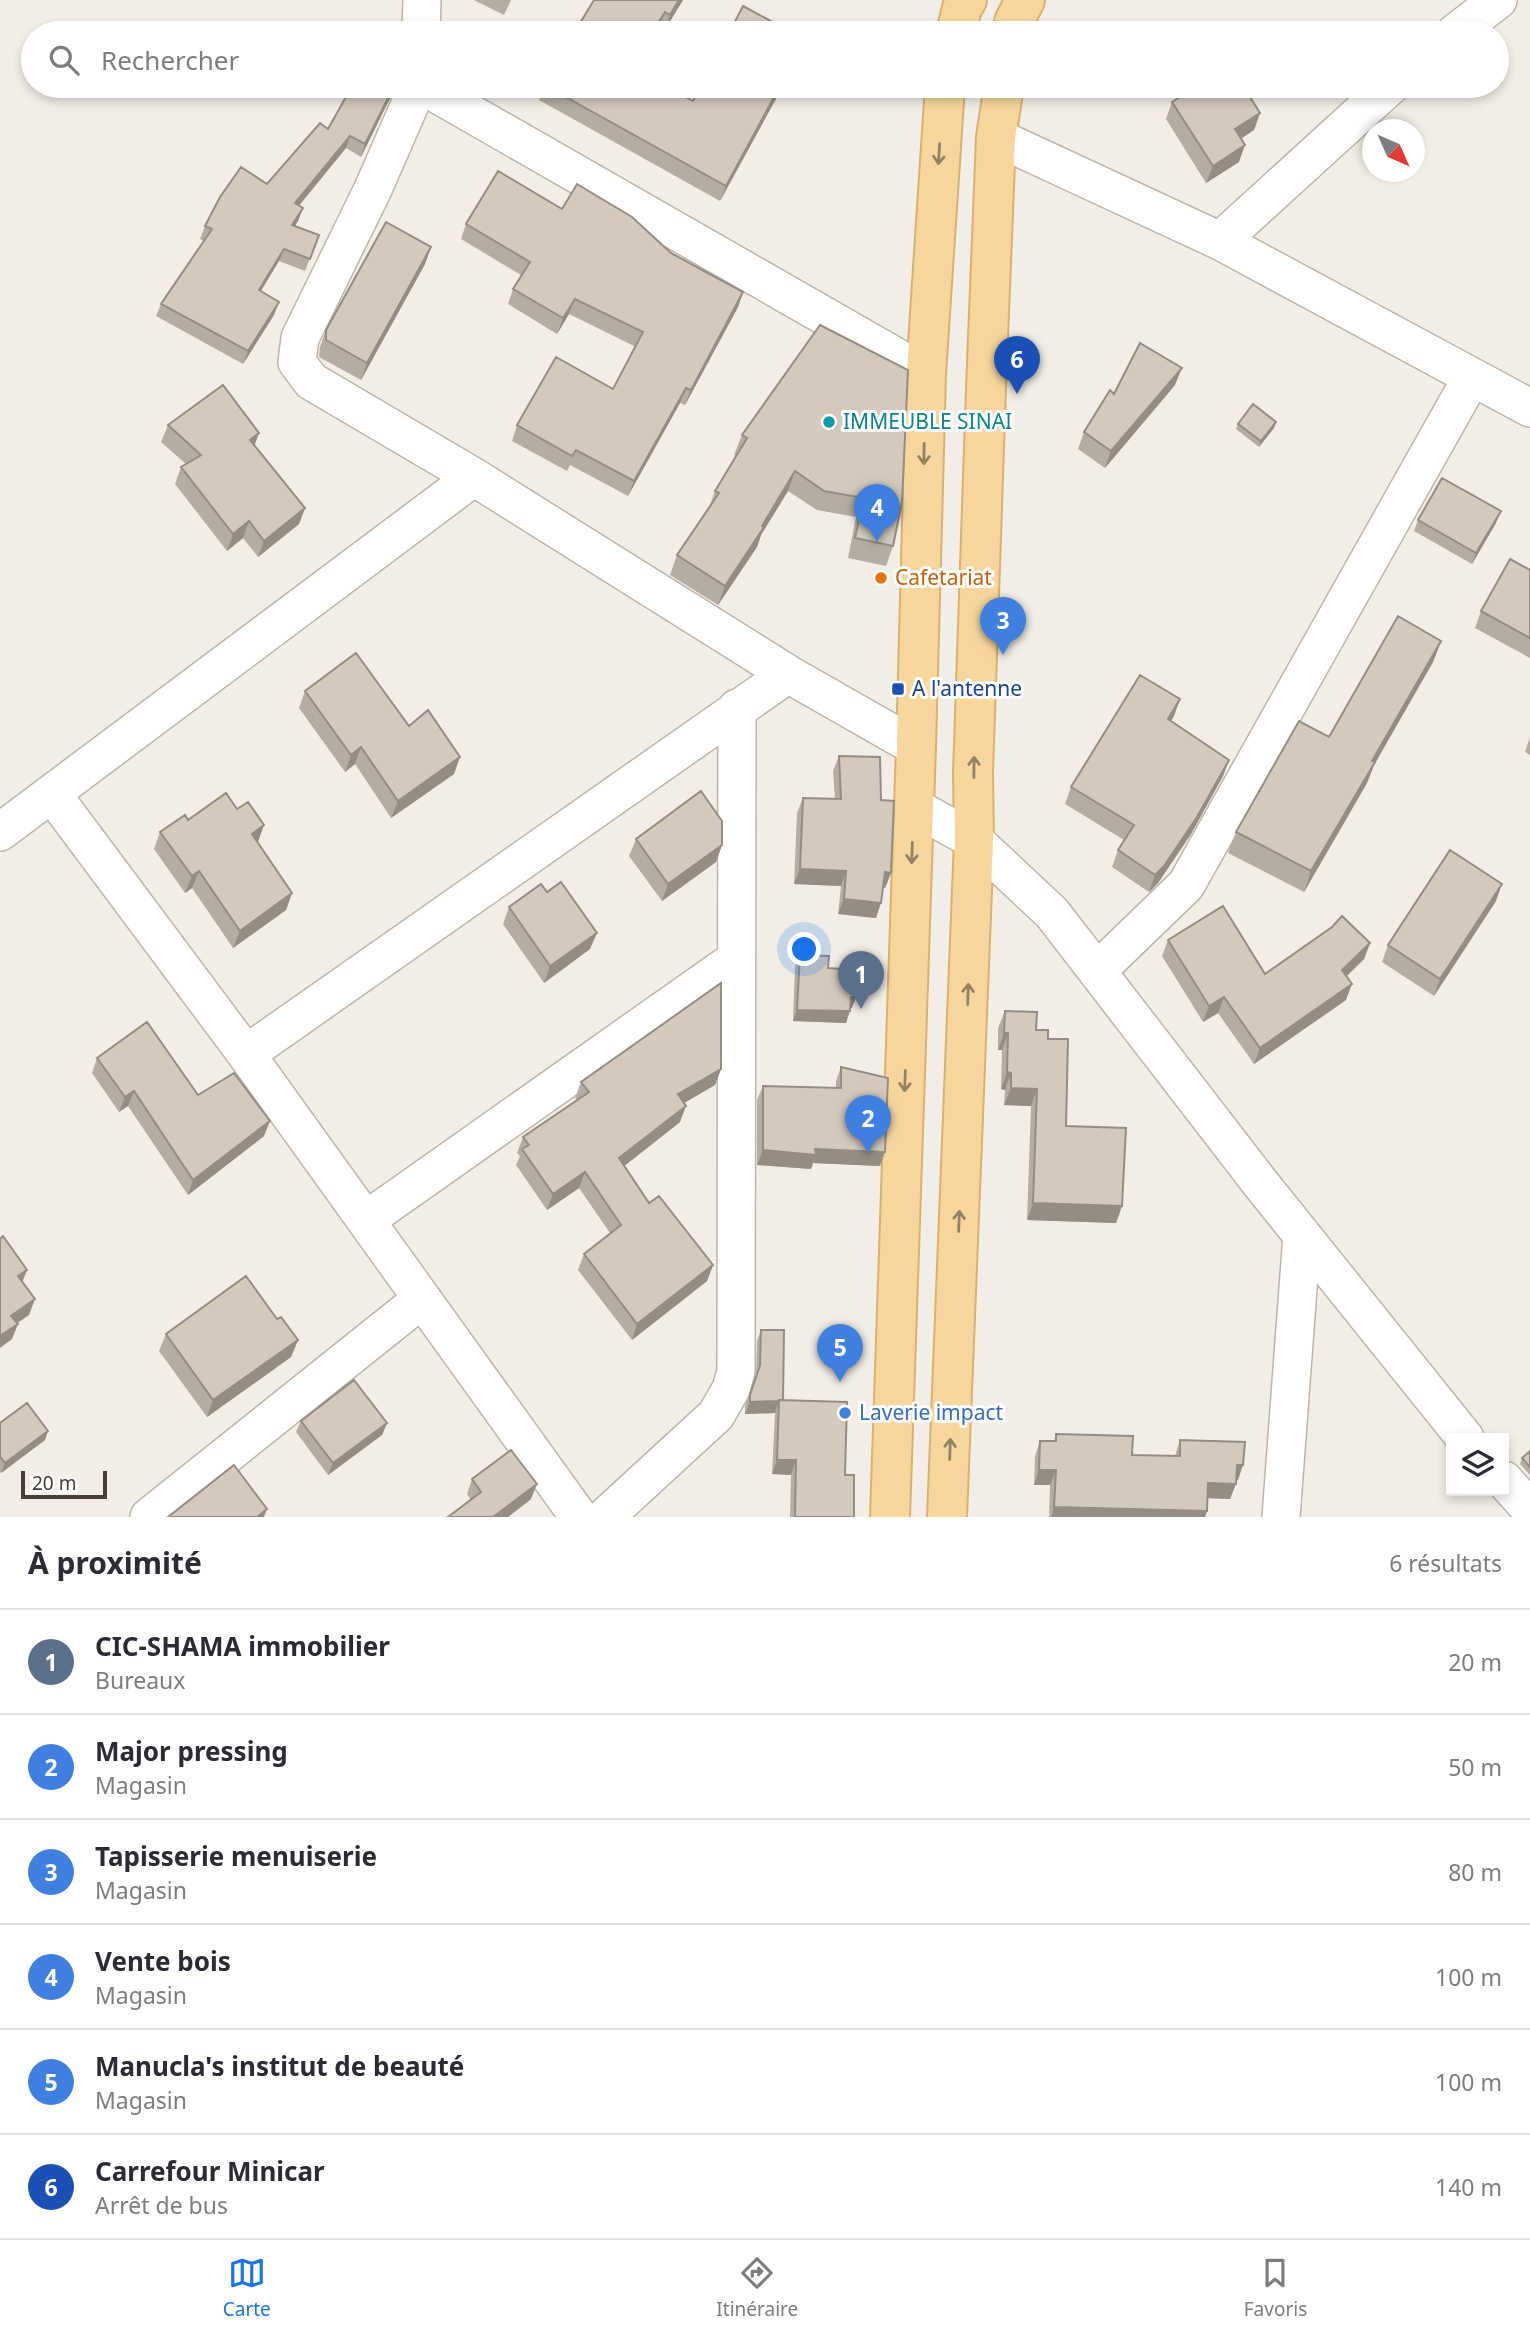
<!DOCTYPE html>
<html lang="fr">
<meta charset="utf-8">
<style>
:root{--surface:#fff;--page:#f7f7f7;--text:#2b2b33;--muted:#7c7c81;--line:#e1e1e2;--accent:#1a73e8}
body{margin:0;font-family:"Noto Sans",sans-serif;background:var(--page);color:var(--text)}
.controls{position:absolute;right:21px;bottom:21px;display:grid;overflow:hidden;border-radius:0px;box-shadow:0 4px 10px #0003}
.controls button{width:63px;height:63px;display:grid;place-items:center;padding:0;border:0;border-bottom:2px solid var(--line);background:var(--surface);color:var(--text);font:35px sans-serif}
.compass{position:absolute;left:1362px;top:119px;width:63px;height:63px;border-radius:50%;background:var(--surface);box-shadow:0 4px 10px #0003;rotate:135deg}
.scale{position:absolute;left:21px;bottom:18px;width:86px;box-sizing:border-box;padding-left:7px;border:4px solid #443e36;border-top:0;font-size:19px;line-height:24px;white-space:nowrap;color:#443e36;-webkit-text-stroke:5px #fff;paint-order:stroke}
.you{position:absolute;left:805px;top:950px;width:24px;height:24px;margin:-18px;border:5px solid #fff;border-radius:50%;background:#1a73e8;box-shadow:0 0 0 10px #1a73e833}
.badge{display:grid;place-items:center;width:46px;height:46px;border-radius:50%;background:var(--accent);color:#fff;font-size:23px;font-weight:700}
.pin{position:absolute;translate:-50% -58px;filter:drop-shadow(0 2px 4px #0008)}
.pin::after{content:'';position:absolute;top:37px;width:24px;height:21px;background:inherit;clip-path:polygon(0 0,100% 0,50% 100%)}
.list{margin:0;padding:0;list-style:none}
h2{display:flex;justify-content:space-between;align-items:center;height:91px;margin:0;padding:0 28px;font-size:30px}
h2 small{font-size:23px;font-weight:400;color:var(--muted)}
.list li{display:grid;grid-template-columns:46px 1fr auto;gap:21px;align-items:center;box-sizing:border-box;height:105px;padding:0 28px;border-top:2px solid var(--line)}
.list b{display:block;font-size:26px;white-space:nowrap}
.list p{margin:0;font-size:23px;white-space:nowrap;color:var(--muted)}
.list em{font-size:23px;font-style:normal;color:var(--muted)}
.icon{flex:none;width:38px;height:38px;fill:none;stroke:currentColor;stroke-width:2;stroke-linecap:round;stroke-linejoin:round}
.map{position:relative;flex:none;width:1530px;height:1517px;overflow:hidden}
.search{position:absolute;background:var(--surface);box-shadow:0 4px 10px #0003;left:21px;right:21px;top:21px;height:77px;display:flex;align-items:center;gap:18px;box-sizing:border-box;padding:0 24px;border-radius:38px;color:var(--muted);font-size:26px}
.sheet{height:721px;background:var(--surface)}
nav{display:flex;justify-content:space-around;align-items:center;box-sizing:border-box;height:98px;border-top:2px solid var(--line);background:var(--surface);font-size:19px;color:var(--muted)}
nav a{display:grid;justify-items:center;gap:4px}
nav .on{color:var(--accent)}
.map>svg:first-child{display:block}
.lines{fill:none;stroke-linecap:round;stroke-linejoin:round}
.minor-casing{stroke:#bdb5aa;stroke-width:40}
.major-casing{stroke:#dab16d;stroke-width:42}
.minor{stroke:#fff;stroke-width:37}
.major{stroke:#f6d69c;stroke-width:38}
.wall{fill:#b5ada3}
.shaded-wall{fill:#948d84}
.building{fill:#d3c9bd;stroke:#948d84;stroke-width:2}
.oneway{stroke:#948264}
.culture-dot{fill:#0f9aa8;stroke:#fff;stroke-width:2.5}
.food-dot{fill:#e8710a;stroke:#fff;stroke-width:2.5}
.transit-dot{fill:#1a4fb4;stroke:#fff;stroke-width:2.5}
.shop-dot{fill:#3f7fe0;stroke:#fff;stroke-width:2.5}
.labels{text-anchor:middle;stroke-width:6;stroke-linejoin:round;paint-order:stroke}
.culture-label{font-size:21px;fill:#0d838f;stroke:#fff;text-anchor:start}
.food-label{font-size:21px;fill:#c56008;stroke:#fff;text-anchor:start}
.transit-label{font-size:21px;fill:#164399;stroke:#fff;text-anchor:start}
.shop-label{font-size:21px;fill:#366cbe;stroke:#fff;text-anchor:start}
</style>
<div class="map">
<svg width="1530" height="1517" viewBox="0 0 1530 1517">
<rect width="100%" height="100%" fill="#f2eee7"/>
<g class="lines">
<g class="minor-casing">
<path id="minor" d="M421 33 422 0
M1455 33 1498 0
M418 86 373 189 300 338 297 362 311 381 474 477 788 674 916 747
M423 86 926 374
M996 137 1220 241 1530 408
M1220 241 1390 86
M52 794 246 1054 579 1517
M914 807 974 840 1052 913 1261 1184 1465 1438
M0 832 474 477
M1097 971 1186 885 1472 377
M246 1054 788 674
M366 1220 736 959
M1504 1480 1530 1509
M149 1517 422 1299
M605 1517 716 1415 731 1389 736 1371 737 708
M1281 1517 1302 1235"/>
</g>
<g class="major-casing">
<path id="major" d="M956 33 962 8 967 0
M1013 33 1014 22 1025 0
M890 1517 916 747 926 374 945 86
M947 1517 974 840 973 773 986 388 996 137 1004 86"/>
</g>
<use href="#minor" class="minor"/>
<use href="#major" class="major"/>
</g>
<path class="wall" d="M474 0H511L504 15Z
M683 0 664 31 659 28 574 33Z
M544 86H666L693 101 701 86H783L720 201 539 100Z
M394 90 361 157 346 148 299 206 303 208 298 221 295 226 319 235 305 271 279 261 261 291 274 315 243 364 156 316 161 304 204 241 200 239 205 226 267 184 328 129Z
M1172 102 1260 113 1254 130 1241 139 1239 162 1206 183 1166 119Z
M562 209 671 253 743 292 738 307 685 405 680 403 628 496 570 465 567 471 512 441 517 425 613 389 636 347 569 314 557 334 508 304 513 289 521 275 461 239 466 224Z
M431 247 425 264 361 380 319 357 320 347 326 330Z
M820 325 893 546 886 566 848 558 856 517 817 510 788 491 761 535 757 547 718 605 670 575 677 555 710 505 715 491 736 456 734 455 742 435Z
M1175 385 1105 468 1078 449 1084 432 1114 394Z
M1238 424 1274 428 1259 447 1236 429Z
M168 425 259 433 254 445 305 508 299 524 258 557 243 538 227 551 175 484 181 467 186 464 161 442Z
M1418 520 1496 523 1472 564 1414 531Z
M1530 570V658L1475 628 1481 611Z
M1441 641 1433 662 1374 765 1367 783 1304 892 1228 853 1236 832 1329 737Z
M305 691 409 726 454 774 391 818 355 764 345 772 299 708Z
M1174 716 1171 721 1229 760 1223 776 1191 834 1158 883 1149 892 1112 867 1118 850 1124 840 1065 804 1071 787Z
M1530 737V755L1525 752Z
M839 756 881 800 891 873 885 888 883 887 876 918 838 914 841 886 794 884 797 813 803 798 835 799 833 771Z
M188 820 258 842 257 843 292 893 286 910 233 948 192 888 185 893 154 849 160 832Z
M636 839 722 845 716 862 662 901 629 856Z
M1496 901 1434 996 1382 962 1388 945Z
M509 907 590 949 544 983 503 924Z
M1168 940 1265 974 1370 943 1364 959 1347 976 1346 1000 1254 1064 1218 1013 1203 1022 1162 956Z
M800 955 828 968 856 997 852 1008H850L846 1023 793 1021 795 966Z
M1005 1011 1036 1030 1048 1039 1066 1126 1122 1206 1116 1223 1027 1220 1031 1106 1004 1105 1005 1090 1001 1089 1002 1050H998V1028Z
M97 1058 198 1095 264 1136 188 1195 128 1106 119 1112 92 1073Z
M841 1067 880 1166 813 1163 811 1169 757 1165V1100L763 1086 836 1088V1081Z
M721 1069 715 1085 684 1103 680 1122 624 1166 649 1203 713 1265 707 1281 632 1340 578 1270 584 1254 610 1233 579 1188 547 1210 516 1165 520 1156 517 1153 523 1137 577 1100 575 1098 581 1082Z
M277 1319 298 1340 291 1357 207 1417 159 1351 166 1334Z
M761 1330 783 1400 845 1475 854 1517H790L791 1475 772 1474 775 1413 745 1414V1406L756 1376 757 1341Z
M301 1421 387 1423 382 1435 328 1475 296 1432Z
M0 1423 45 1440 1 1473 0 1472Z
M1056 1434 1132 1455 1175 1456 1180 1440 1238 1480H1236L1230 1499 1208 1498 1207 1511 1205 1517H1049L1050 1485H1034L1035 1456 1040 1441H1054Z
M1530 1451V1475L1520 1464 1522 1458Z
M472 1479 531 1499 508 1517H448L471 1500 467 1494Z"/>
<path class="shaded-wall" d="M679 0H683L664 31 670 15Z
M665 12 659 28 656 33H652Z
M394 86H395L394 90 361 157 365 144Z
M780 86H783L720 201 726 186Z
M1260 113 1254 130 1229 146 1235 129Z
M350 136 346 148 290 216 295 203Z
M1245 145 1239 162 1206 183 1213 166Z
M303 208 298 221 287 238 292 225Z
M431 247 425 264 361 380 367 363Z
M284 249 279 261 254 302 259 290Z
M743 292 738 307 685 405 691 390Z
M575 299 569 314 557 334 563 318Z
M279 302 274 315 243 364 248 351Z
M1182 368 1175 385 1105 468 1111 451Z
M686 388 680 403 628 496 634 481Z
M1276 422 1274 428 1259 447 1261 441Z
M259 433 253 449 250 440Z
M795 471 788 491 761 535 757 547 718 605 725 586Z
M305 508 299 524 258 557 264 541Z
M1501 511 1496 523 1472 564 1476 553Z
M249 521 243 538 227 551 233 534Z
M1441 641 1433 662 1374 765 1367 783 1304 892 1311 871 1372 761Z
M1180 699 1174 716 1161 736 1168 719Z
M361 747 355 764 345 772 351 755Z
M460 757 454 774 391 818 398 801Z
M1229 760 1223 776 1191 834 1158 883 1149 892 1155 875Z
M264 825 258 842 245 851 252 834Z
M722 845 716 862 662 901 668 884Z
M800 869 846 871 841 886 794 884Z
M199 871 192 888 185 893 192 876Z
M885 872 891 873 885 888 879 887Z
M1502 884 1496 901 1434 996 1440 979Z
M292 893 286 910 233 948 240 931Z
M844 899 881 903 876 918 838 914Z
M597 933 590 949 544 983 550 966Z
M1370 943 1364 959 1336 986 1342 970Z
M1352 984 1346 1000 1254 1064 1260 1048Z
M851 997H856L852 1008H847Z
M1224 997 1218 1013 1203 1022 1209 1006Z
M797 1010 850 1011 846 1023 793 1021Z
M1004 1033H1008L1002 1050H998Z
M721 1069 715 1085 672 1110 678 1094Z
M1007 1072 1011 1073 1005 1090 1001 1089Z
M1011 1088 1037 1089 1031 1106 1004 1105Z
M134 1091 128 1106 119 1112 125 1097Z
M686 1106 680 1122 613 1175 619 1158Z
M270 1121 264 1136 188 1195 193 1180Z
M815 1149 885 1152 880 1166 813 1163 811 1169 757 1165 763 1150Z
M585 1172 579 1188 547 1210 553 1194Z
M1033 1203 1122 1206 1116 1223 1027 1220Z
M713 1265 707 1281 632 1340 637 1324Z
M27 1270 21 1285 18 1276Z
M35 1299 29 1315 6 1331 11 1316Z
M18 1324 12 1339 0 1348V1336Z
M298 1340 291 1357 207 1417 213 1400Z
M779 1401 775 1413 745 1414 750 1402Z
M387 1423 382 1435 328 1475 333 1463Z
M48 1431 45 1440 1 1473 5 1463Z
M777 1460H796L791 1475 772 1474Z
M1237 1465H1243L1238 1480H1231Z
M1039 1470H1056L1050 1485H1034Z
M1208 1483 1236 1484 1230 1499 1203 1498Z
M537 1484 531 1499 508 1517H493Z
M1054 1507 1207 1511 1205 1517H1051Z
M267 1509 264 1517H257Z"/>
<path class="building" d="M594 0H679L670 15 665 12 652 33H574Z
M743 6 793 33H729Z
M352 86H394L365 144 350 136 295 203 303 208 292 225 319 235 310 259 284 249 259 290 279 302 248 351 161 304 212 229 205 226 220 197 241 167 267 184 320 123 328 129Z
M546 86H666L693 101 701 86H780L726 186Z
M1197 86H1243L1260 113 1235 129 1245 145 1213 166 1172 102Z
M498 171 562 209 577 184 632 217 671 253 743 292 691 390 686 388 634 481 576 450 572 456 517 425 556 357 613 389 643 332 575 299 563 318 513 289 530 262 466 224Z
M386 222 431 247 367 363 326 340V330Z
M820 325 908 370 902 502 893 546 855 538 864 498 824 491 795 471 762 526 764 527 725 586 677 555 719 493 715 491 747 438 742 435Z
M1140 343 1182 368 1111 451 1084 432 1110 390 1114 394Z
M223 385 259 433 250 440 305 508 264 541 249 521 233 534 181 467 201 455 168 425Z
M1253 404 1276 422 1261 441 1238 424Z
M1442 478 1501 511 1476 553 1418 520Z
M1510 559 1530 570V638L1481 611Z
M1398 616 1441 641 1372 761 1375 762 1311 871 1236 832 1299 721 1329 737Z
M356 653 409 726 428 710 460 757 398 801 361 747 351 755 305 691Z
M1140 675 1180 699 1168 719 1229 760 1197 817 1164 866 1155 875 1118 850 1134 825 1071 787Z
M839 756 880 757 881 800 894 801 891 873 885 872 881 903 844 899 846 871 800 869 803 798 841 799Z
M701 791 722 821V845L668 884 636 839Z
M226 793 237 809 248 802 264 825 252 834 292 893 240 931 199 871 192 876 160 832 185 815 188 820Z
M1450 850 1502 884 1440 979 1388 945Z
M561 882 597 933 550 966 509 907 541 884 547 892Z
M1223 906 1265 974 1332 927 1342 916 1370 943 1342 970 1352 984 1260 1048 1224 997 1209 1006 1168 940Z
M800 955 829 956 828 968 857 970 856 997H851L850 1011 797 1010Z
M721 983V1069L678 1094 686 1106 619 1158 649 1203 659 1196 713 1265 637 1324 584 1254 621 1225 585 1172 553 1194 522 1149 529 1145 523 1137 589 1092 581 1082Z
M1005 1011 1037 1012 1036 1030H1048V1039H1068L1066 1126 1126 1128 1122 1206 1033 1203 1037 1089 1011 1088V1073L1007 1072 1008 1033H1004Z
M147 1022 198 1095 234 1073 270 1121 193 1180 134 1091 125 1097 97 1058Z
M841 1067 888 1078 885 1152 815 1149 816 1155 763 1150V1086L841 1088Z
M3 1236 27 1270 18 1276 35 1299 11 1316 18 1324 0 1336V1239Z
M246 1276 277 1319 281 1317 298 1340 213 1400 166 1334Z
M761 1330H784L783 1400H779V1401L750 1402V1395L760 1365Z
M354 1380 387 1423 333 1463 301 1421Z
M779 1400 847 1402 845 1475H854V1517H795L796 1460H777Z
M27 1403 48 1431 5 1463 0 1457V1423Z
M1056 1434 1133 1436 1132 1455 1180 1456V1440L1245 1442 1243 1465H1237L1236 1484 1208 1483 1207 1511 1054 1507 1056 1470H1039L1040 1441H1056Z
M511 1450 537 1484 493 1517H448L481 1492 472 1479Z
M1530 1451V1467L1522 1458Z
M234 1465 267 1509 257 1517H168Z"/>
<defs><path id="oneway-shaft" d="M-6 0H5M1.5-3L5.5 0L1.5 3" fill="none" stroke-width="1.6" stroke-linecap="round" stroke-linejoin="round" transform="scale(1.75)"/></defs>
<g class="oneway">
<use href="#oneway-shaft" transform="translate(939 154) rotate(94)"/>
<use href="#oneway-shaft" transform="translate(924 454) rotate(91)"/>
<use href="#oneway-shaft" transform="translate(974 767) rotate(-89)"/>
<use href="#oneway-shaft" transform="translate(912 853) rotate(92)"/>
<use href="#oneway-shaft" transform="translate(968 994) rotate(-88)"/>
<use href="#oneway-shaft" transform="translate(905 1081) rotate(92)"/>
<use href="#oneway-shaft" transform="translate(959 1221) rotate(-88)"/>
<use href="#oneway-shaft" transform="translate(950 1449) rotate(-88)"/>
</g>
<circle class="culture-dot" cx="829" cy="422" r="7"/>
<circle class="food-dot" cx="881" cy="578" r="7"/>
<rect class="transit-dot" x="891" y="682" width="14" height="14" rx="3.5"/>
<circle class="shop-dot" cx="845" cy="1413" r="7"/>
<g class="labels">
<g class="culture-label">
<text x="843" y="429">IMMEUBLE SINAI</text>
</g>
<g class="food-label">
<text x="895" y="585">Cafetariat</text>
</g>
<g class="transit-label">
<text x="912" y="696">A l'antenne</text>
</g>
<g class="shop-label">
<text x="859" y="1420">Laverie impact</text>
</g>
</g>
</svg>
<div class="controls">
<button><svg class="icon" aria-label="layers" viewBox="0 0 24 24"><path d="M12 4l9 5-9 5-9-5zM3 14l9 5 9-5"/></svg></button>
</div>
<svg class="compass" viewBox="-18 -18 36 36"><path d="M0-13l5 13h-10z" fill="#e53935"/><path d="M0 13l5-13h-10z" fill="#7c7c81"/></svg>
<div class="scale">20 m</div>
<div class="you"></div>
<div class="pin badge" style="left:861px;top:1009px;background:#5c6f8a">1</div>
<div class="pin badge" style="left:868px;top:1153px;background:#3f7fe0">2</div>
<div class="pin badge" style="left:1003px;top:655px;background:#3f7fe0">3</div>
<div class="pin badge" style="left:877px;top:542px;background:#3f7fe0">4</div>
<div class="pin badge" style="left:840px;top:1382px;background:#3f7fe0">5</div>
<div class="pin badge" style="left:1017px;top:394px;background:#1a4fb4">6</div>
<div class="search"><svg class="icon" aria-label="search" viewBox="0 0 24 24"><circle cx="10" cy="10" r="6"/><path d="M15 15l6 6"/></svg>Rechercher</div>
</div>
<section class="sheet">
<h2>À proximité<small>6 résultats</small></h2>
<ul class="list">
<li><span class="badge" style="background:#5c6f8a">1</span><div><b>CIC-SHAMA immobilier</b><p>Bureaux</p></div><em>20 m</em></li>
<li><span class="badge" style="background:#3f7fe0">2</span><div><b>Major pressing</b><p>Magasin</p></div><em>50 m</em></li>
<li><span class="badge" style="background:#3f7fe0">3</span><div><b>Tapisserie menuiserie</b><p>Magasin</p></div><em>80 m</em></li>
<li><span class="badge" style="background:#3f7fe0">4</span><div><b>Vente bois</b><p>Magasin</p></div><em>100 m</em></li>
<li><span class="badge" style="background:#3f7fe0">5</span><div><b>Manucla's institut de beauté</b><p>Magasin</p></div><em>100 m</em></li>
<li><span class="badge" style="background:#1a4fb4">6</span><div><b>Carrefour Minicar</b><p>Arrêt de bus</p></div><em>140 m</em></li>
</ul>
</section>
<nav>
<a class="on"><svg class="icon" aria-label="map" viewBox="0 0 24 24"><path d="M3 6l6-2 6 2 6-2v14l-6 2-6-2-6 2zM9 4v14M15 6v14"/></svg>Carte</a>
<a><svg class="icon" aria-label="directions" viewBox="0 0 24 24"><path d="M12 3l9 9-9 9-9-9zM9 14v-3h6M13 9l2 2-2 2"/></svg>Itinéraire</a>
<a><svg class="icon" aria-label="saved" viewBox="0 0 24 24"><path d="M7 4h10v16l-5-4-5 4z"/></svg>Favoris</a>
</nav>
